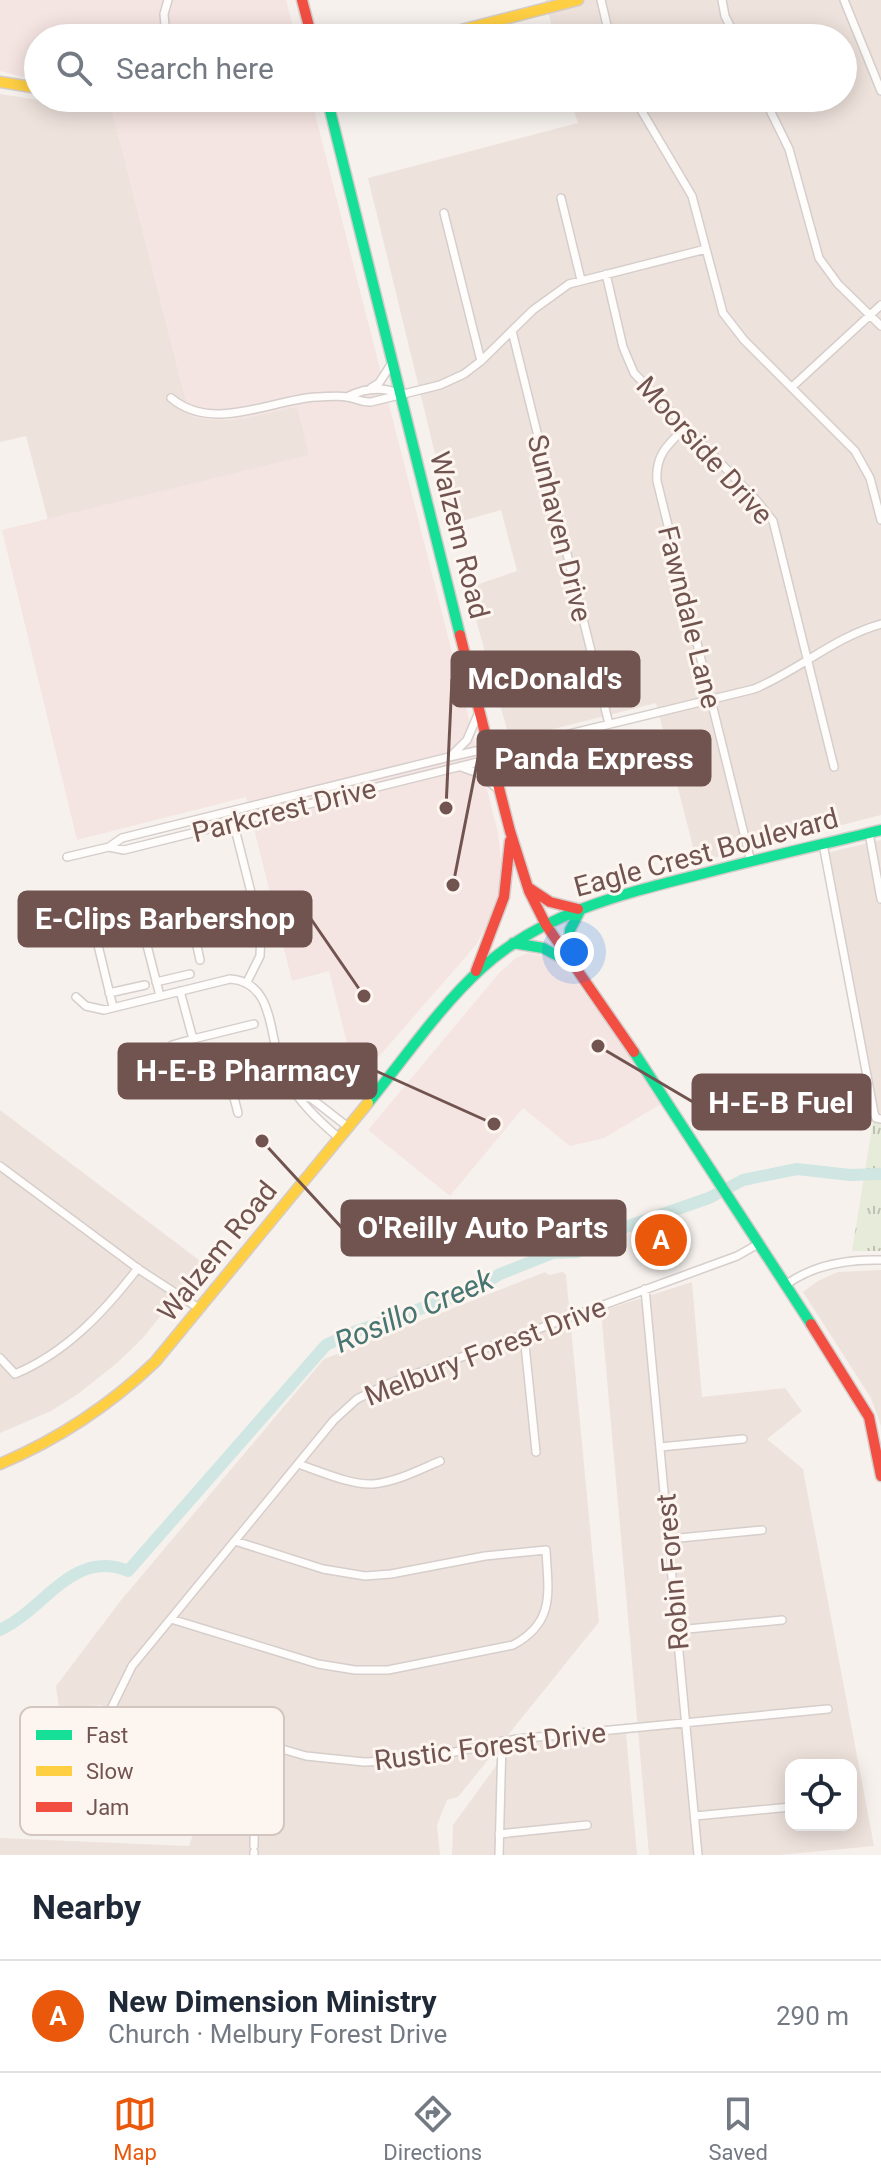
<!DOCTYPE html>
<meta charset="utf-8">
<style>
:root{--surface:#fff;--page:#f6f6f7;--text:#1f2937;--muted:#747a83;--line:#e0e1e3;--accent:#ea580c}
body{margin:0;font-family:Roboto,sans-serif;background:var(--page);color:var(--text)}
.controls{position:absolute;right:24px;bottom:24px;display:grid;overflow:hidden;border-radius:16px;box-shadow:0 4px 20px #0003}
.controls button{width:72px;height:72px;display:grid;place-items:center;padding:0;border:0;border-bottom:2px solid var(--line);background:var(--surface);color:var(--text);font:40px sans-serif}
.you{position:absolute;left:574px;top:952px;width:28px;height:28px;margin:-20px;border:6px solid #fff;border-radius:50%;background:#1a73e8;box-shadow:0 0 0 12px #1a73e833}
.badge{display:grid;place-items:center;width:52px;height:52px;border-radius:50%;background:var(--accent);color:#fff;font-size:26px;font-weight:700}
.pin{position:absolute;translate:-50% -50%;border:4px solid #fff;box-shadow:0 2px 8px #0006}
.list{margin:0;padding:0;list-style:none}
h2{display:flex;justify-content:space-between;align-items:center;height:104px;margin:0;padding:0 32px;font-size:34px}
h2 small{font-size:26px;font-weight:400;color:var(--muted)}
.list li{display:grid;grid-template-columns:52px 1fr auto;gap:24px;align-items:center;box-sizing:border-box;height:112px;padding:0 32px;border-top:2px solid var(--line)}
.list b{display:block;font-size:30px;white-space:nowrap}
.list p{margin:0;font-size:26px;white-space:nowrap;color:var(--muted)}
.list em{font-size:26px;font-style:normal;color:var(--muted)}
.icon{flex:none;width:44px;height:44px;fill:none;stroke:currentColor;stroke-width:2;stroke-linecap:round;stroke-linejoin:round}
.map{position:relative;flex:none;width:881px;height:1855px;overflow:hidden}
.search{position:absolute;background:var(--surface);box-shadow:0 4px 20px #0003;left:24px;right:24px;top:24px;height:88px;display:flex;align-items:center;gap:20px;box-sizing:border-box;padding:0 28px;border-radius:44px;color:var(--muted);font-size:30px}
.sheet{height:216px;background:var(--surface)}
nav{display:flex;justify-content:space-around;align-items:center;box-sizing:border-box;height:112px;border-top:2px solid var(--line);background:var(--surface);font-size:22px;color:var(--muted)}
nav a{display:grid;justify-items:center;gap:4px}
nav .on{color:var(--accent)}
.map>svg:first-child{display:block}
.residential{fill:#eee2dc;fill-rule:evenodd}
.commercial{fill:#f5e5e2}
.park{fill:url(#park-tufts)}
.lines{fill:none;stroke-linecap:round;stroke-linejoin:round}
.river{stroke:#d0e6e3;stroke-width:12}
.street-casing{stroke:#d5cecb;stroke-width:10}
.fast-casing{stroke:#d5ccca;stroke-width:13}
.slow-casing{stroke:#d5ccca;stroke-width:13}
.jam-casing{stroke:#d5ccca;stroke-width:13}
.street{stroke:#fefdfc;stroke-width:7}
.fast{stroke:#16e098;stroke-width:10}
.slow{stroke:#ffcf43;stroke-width:10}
.jam{stroke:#f24e42;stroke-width:10}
.labels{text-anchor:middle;stroke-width:6;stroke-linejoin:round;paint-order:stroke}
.street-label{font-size:28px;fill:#715450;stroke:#fdf5ef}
.water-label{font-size:30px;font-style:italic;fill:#467572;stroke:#fdf5ef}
.key{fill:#fdf5ef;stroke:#d3c5bf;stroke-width:2}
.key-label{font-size:22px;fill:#715450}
.leader{fill:none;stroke:#715450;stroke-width:3}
.callout-dot{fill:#715450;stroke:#fdf5ef;stroke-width:3}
.callout{fill:#715450;stroke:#715450;stroke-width:3}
.callout-label{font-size:30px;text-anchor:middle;font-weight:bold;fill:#fff}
</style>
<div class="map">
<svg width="881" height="1855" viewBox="0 0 881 1855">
<defs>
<pattern id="park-tufts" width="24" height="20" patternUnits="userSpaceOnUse" patternTransform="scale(2)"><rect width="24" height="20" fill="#e7ebd9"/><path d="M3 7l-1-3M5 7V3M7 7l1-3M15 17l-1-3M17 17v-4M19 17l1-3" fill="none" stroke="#c0c1b2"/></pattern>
</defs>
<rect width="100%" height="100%" fill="#f6f1ed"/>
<path class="residential" d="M545 0H881V815L697 862 656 703 510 740 467 588 517 571 501 510 452 524 368 178 578 123 570 98H843V38H555Z
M0 94 51 102 111 106 190 416 211 420 241 419 297 406 310 455 48 520 26 436 0 442Z
M881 840V1124L873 1122 822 854Z
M0 1110 203 1263 142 1339 117 1363 78 1394 51 1411 0 1433Z
M881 1270V1426L871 1398 803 1292 818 1281 838 1272Z
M545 1272 549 1275 563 1272 566 1275 599 1622 458 1797 447 1800 437 1825 440 1855H0V1838L189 1846 213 1777 164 1761 98 1760 109 1719 102 1718V1705L59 1709 56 1686 122 1599 324 1359Z
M692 1282 702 1397 785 1388 802 1411 767 1439 803 1469 874 1846 779 1855H649L601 1311ZM791 1765H851V1825H791Z
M626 1733 637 1855H452L453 1825 512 1744Z"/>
<path class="commercial" d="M0 0H286L296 38H38V79L27 78 0 71Z
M197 98H311L498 833 503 875 494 911 476 945 369 1068 349 1051 329 971 292 981 246 797 77 840 2 530 309 455 297 407 241 419 211 420 190 416 111 106Z
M528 953 548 957 562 963 607 1023 661 1104 604 1138 570 1146 523 1108 450 1196 368 1130 500 972 516 958Z"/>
<path class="park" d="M873 1122 881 1124V1251H852Z"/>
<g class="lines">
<path class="river" d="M0 1630C44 1610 73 1548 128 1571L326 1345 354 1332 471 1291 500 1274 553 1253 577 1252 590 1247 614 1231 709 1198 743 1180 797 1169 850 1175 881 1174"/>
<g class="street-casing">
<path id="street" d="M601 0 610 38
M722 0 725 16 736 38
M844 0 881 91
M166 38 164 14 168 0
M634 98 692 196 723 313 744 340 855 451 870 478 881 520
M764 98 789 149 819 258 838 284 881 326
M561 198 581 280
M444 213 481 361
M606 274 623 347 634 373 757 501 773 521 834 767
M512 331 609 724
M792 387 881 305
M371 388 379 383 392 363
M347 397C365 388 382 386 400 394
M171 398C213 433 270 400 316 397 325 397 338 395 347 397 356 398 361 403 371 402L440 385 464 374 481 361 533 310 569 284 706 249
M686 427C668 444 655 455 657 481L751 862
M452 755 467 740 479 712
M461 767 478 773 498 789
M233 821 261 932 260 956 247 982
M869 833 881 899
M823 844 874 1113 876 1118 881 1119
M109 847 124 850 478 762 491 753 754 689C798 671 834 637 881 624
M67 857 109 847 122 838 449 757 476 751 491 753
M190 914 200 960
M156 982 190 974
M180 991 193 1039 254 1024
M109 993 145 985
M160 996 142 926 224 905
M76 997 86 1006 104 1010 230 979C279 982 267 1046 286 1079 300 1103 318 1120 339 1138
M113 1007 96 937 142 926
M172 1045 193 1039
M228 1075 238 1113
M182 1087 279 1062
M297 1093 312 1099 348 1127
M0 1166 140 1270 200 1309
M760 1243 737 1256 388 1384 357 1399 334 1420 132 1666 110 1711 179 1719 306 1756 364 1762 416 1760 517 1739 828 1709
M787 1284C815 1264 847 1259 881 1260
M645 1289 698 1855
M524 1335 536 1452
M0 1358 15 1374C67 1352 104 1312 138 1268
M660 1447 743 1439
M298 1464C320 1471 349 1485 373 1484 396 1482 419 1470 440 1461
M669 1539 762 1530
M171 1619 318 1664 355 1670H388L513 1645C556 1622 548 1591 546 1550L485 1556 391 1574 365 1576 323 1569 235 1541
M677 1630 782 1620
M695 1816 791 1807
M499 1834 587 1825
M254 1846 256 1742
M254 1855V1852
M499 1855 502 1741"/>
</g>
<g class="fast-casing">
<path id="fast" d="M327 98 460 635
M513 943 543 948 571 963
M568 957 570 930 581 909
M634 1052 811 1324
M368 1103C405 1058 439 1007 482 968 544 911 630 892 709 872 766 857 824 844 881 830"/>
</g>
<g class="slow-casing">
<path id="slow" d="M430 38 578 0
M0 82 38 88
M0 1464C59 1439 109 1406 155 1362L368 1103"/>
</g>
<g class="jam-casing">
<path id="jam" d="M302 0 312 38
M460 635 510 831 529 891 546 925 634 1052
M529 888 550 902 578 909
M476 971 504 897 510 841
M811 1324 869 1417 881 1476"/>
</g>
<use href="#street" class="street"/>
<use href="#fast" class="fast"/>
<use href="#slow" class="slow"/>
<use href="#jam" class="jam"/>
</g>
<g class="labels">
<g class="street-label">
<text transform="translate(705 450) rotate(48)" y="10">Moorside Drive</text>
<text transform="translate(560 528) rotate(76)" y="10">Sunhaven Drive</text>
<text transform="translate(460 535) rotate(76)" y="10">Walzem Road</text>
<text transform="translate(690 617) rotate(76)" y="10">Fawndale Lane</text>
<text transform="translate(284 810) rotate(-14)" y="10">Parkcrest Drive</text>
<text transform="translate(706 852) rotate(-15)" y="10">Eagle Crest Boulevard</text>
<text transform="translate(217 1251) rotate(-51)" y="10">Walzem Road</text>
<text transform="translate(485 1351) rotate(-21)" y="10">Melbury Forest Drive</text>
<text transform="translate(672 1572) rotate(-95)" y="10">Robin Forest</text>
<text transform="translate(490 1746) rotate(-7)" y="10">Rustic Forest Drive</text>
</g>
<g class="water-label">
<text transform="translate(414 1311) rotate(-23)" y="10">Rosillo Creek</text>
</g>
</g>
<rect x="20" y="1707" width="264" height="128" rx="12" class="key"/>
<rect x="36" y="1730" width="36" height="10" fill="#16e098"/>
<rect x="36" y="1766" width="36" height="10" fill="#ffcf43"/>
<rect x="36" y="1802" width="36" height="10" fill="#f24e42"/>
<g class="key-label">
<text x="86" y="1743">Fast</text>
<text x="86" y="1779">Slow</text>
<text x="86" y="1815">Jam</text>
</g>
<path class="leader" d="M446 808L452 679M453 885L478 758M364 996L311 919M494 1124L376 1071M598 1046L693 1102M262 1141L342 1228"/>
<g class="callout-dot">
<circle cx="446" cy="808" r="8"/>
<circle cx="453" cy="885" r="8"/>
<circle cx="364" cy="996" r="8"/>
<circle cx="494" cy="1124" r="8"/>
<circle cx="598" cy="1046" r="8"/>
<circle cx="262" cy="1141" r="8"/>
</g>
<g class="callout">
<rect x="452" y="652" width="187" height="54" rx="8"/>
<rect x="478" y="731" width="232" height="54" rx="8"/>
<rect x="19" y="892" width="292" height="54" rx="8"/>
<rect x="119" y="1044" width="257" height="54" rx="8"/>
<rect x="693" y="1075" width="177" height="54" rx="8"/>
<rect x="342" y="1201" width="283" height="54" rx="8"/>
</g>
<g class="callout-label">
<text x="545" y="689">McDonald's</text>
<text x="594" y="769">Panda Express</text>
<text x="165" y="929">E-Clips Barbershop</text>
<text x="248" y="1081">H-E-B Pharmacy</text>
<text x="781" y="1113">H-E-B Fuel</text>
<text x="483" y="1238">O'Reilly Auto Parts</text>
</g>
</svg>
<div class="controls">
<button><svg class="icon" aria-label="locate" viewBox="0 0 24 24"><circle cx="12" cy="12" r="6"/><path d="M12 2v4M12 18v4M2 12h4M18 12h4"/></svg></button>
</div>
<div class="you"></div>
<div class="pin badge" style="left:661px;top:1240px">A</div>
<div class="search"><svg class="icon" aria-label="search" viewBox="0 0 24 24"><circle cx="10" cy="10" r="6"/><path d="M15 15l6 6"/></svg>Search here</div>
</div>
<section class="sheet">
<h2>Nearby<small></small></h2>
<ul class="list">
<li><span class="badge">A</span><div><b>New Dimension Ministry</b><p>Church · Melbury Forest Drive</p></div><em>290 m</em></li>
</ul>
</section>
<nav>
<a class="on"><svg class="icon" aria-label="map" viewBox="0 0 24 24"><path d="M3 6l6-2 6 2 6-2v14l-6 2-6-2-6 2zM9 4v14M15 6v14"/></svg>Map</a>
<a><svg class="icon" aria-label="directions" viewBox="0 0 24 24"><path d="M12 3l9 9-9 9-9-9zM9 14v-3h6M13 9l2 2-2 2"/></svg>Directions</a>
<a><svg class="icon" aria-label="saved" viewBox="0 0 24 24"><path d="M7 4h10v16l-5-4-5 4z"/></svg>Saved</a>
</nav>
